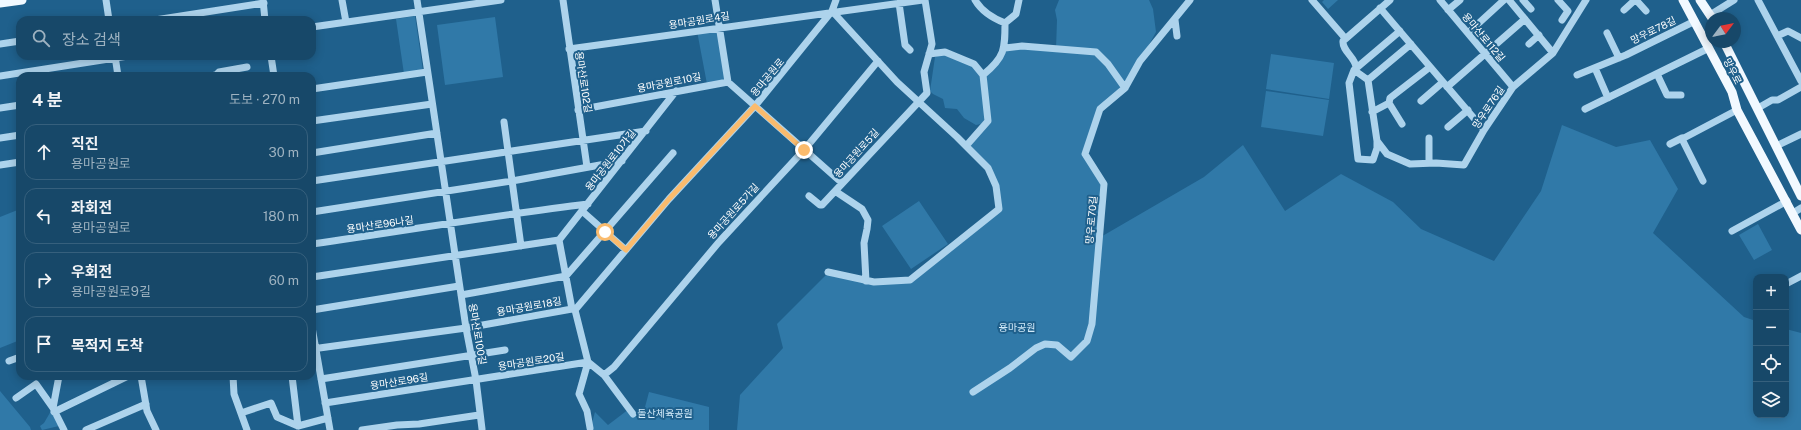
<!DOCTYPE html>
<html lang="ko">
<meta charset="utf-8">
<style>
:root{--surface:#174869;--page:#245271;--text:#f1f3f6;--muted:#9eb2c0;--line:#36607d}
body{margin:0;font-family:"Public Sans","Noto Sans KR",sans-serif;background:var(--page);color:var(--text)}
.controls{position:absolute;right:12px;bottom:12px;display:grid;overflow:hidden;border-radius:8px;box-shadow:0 2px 10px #0003}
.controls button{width:36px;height:36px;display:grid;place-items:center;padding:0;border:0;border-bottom:1px solid var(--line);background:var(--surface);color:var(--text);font:20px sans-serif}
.compass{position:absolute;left:1705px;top:12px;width:36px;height:36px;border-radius:50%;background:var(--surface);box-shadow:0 2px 10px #0003;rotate:58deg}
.stop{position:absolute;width:12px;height:12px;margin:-9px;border:3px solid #fabb6d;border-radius:50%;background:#fff}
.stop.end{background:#fabb6d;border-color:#fff;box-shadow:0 1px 4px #0008}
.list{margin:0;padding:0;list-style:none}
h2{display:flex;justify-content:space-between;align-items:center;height:52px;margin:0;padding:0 16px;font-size:17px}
h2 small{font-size:13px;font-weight:400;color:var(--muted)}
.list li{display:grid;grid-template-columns:26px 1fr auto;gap:12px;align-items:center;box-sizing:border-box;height:56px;margin:0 8px 8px;padding:0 8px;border:1px solid var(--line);border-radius:12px}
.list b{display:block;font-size:15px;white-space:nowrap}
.list p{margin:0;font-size:13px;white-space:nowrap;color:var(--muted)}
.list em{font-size:13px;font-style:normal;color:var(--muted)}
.icon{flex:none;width:22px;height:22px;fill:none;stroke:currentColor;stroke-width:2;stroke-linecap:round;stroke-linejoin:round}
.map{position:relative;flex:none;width:1801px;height:430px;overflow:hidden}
.search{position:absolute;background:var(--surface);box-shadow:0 2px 10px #0003;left:16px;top:16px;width:300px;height:44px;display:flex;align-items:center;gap:10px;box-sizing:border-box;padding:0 14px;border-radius:12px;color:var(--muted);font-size:15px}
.panel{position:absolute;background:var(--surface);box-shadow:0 2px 10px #0003;left:16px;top:72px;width:300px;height:308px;border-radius:12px}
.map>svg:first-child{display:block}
.green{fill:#3079a8}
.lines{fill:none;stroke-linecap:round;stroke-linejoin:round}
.minor{stroke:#add3ec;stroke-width:7}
.major{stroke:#f2f9ff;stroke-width:9}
.route{stroke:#fabb6d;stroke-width:5}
.labels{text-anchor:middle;stroke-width:4;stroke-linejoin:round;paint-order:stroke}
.street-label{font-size:10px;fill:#fff;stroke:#1f608c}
.park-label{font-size:10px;fill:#d2eaf9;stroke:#1f608c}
</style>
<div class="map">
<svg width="1801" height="430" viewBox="0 0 1801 430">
<rect width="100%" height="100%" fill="#1f608c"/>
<path class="green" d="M1059 0H1149L1153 9 1156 32 1125 88 1100 109 1085 154 1104 184 1099 238 1204 177 1243 145 1285 211 1341 174 1393 202 1421 229 1494 261 1541 191 1562 125 1616 147 1650 140 1678 189 1653 233 1744 317 1756 321V415H1786V329L1801 333V430H737L740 395 783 348 777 324 829 272 874 282 910 280 998 209 988 168 966 146 988 121 983 75 1005 48 1056 49 1057 20 1055 10Z
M1324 0H1338L1328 9 1322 2Z
M415 16 423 71 404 74 396 19Z
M495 17 503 77 445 85 437 25Z
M719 28 728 81 707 84 697 31Z
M1271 54 1334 63 1329 99 1266 89Z
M940 55H945L972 66 981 76 985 119 981 124 976 125 964 118 957 109 945 108 943 99 933 94 930 91 935 57Z
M1266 91 1329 100 1323 136 1261 127Z
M919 201 948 244 911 269 882 226Z
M20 209V340L0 348V217Z
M1758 224 1772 250 1754 260 1739 235Z
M0 391 30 427 31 430H0Z
M649 392 709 407V430H590L595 412 608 425 629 409 639 420 648 414 645 407Z
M51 411 59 426 42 430 40 426 44 423Z"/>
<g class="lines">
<path class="minor" d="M106 0 109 20
M263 0 265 20
M342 0 346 22
M417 0 466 328 476 380 482 429
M563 0 587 167
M715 0 728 82
M975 0C982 12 992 18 1005 23
M1312 0 1345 38
M1440 0 1513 87
M1509 0 1553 53
M1523 0 1531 9
M1558 0 1568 11 1562 20
M1636 0 1646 11
M1758 0 1801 81
M899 3 905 45 910 50
M1380 8 1484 130
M1448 10 1460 0
M1624 10 1635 0
M1710 15 1734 0
M155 20 264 3
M1175 20 1177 36
M312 27 501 0
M1468 33 1504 0
M1607 33 1619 58
M1777 36 1788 31 1801 38
M0 44 20 41
M1529 44 1539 35
M1005 48 1022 46 1096 52 1108 64 1125 88
M569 49 923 0
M929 54 945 52 974 64 983 75 988 121 966 146
M115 56 118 76
M271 56 274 76
M1356 67C1355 57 1342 51 1343 41L1390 0
M1595 68 1608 98
M1354 70 1368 80 1377 141 1387 154 1410 164 1436 163 1464 165 1484 130 1513 87 1553 53 1586 0
M1657 74 1667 95H1681
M983 75C1005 57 1005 49 1005 23L1016 14 1019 0
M1577 75 1626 55 1695 21
M0 76 128 56
M210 76 216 75 219 72 247 67
M1368 80 1411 44
M1447 87 1525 19
M312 89 427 72
M1421 101 1443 82
M1389 103 1390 98 1430 67
M0 108 20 105
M1758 108 1772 100H1778L1801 87
M1585 109 1709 48
M578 110 728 82 842 183
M1372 112 1389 103 1402 124
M312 121 432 104
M504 122 521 246
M1448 127 1468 110
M0 138 20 135
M1377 141V148L1373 160 1358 159 1349 83 1354 70 1400 31
M1670 144 1682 138
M1776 146 1801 134
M312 153 437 133
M1429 163V138
M0 165 20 162
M312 181 646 131
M1703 181 1682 139 1737 110
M835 191 862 209 868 220 867 229 864 243 866 281
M809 196 820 205H822L927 93 924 72 932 44 925 0
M582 211 626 250
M312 212 512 181 622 161
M1793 213 1801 208
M1732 231 1787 201
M559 240 676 91
M559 240 572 309 575 310
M312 244C404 231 496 215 588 204
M828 272 874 282 910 280 999 209 996 186 988 168 957 137 897 82 832 11
M312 277 559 240
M1786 284 1801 276
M461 295 566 276 673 153
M312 310 459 286
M312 327 330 430
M312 349 466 328 572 309
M9 361 20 357
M604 375 614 367 719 242 804 150 878 61
M59 376 53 408 64 430
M141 376 147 411 156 430
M233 376 234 394 247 430
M292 376 298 426
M321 379 505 350
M973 392 1010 368 1036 348 1045 344 1057 345 1071 357 1087 341 1092 324 1104 184 1085 154 1100 109 1125 88 1140 61 1190 0
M16 398 36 384 53 408
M325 403 588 362 604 375 633 414
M54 412 128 376
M241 413 271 403 277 417 298 426
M298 426 328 418
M590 428 587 411 579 394 588 362 575 310 669 199 755 106 832 11 836 0
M86 430 146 404
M362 430 397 425 419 424 479 415"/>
<path class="major" d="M1683 0 1732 92 1737 110 1801 230
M1700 0 1712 18
M0 3 22 0
M1724 42 1801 196"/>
</g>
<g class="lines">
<path class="route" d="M605 232 626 250 669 199 755 106 804 150"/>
</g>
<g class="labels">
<g class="street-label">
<text transform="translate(699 20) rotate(-9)" y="4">용마공원로4길</text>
<text transform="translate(1653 30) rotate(-26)" y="4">망우로78길</text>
<text transform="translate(1484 37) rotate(50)" y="4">용마산로112길</text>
<text transform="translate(1733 71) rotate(63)" y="4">망우로</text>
<text transform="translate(767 77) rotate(-50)" y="4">용마공원로</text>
<text transform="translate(584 82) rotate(81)" y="4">용마산로102길</text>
<text transform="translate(669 82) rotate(-11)" y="4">용마공원로10길</text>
<text transform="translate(1488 107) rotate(-56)" y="4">망우로76길</text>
<text transform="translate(856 153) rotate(-48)" y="4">용마공원로5길</text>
<text transform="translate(610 160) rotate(-52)" y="4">용마공원로10가길</text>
<text transform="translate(733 211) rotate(-48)" y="4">용마공원로5가길</text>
<text transform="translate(1091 220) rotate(-85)" y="4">망우로70길</text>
<text transform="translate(380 224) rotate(-8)" y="4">용마산로96나길</text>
<text transform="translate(529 306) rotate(-10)" y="4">용마공원로18길</text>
<text transform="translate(478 334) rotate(80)" y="4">용마산로100길</text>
<text transform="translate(531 361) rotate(-9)" y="4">용마공원로20길</text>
<text transform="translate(399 381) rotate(-9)" y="4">용마산로96길</text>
</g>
<g class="park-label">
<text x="1017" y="331">용마공원</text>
<text x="665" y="417">돌산체육공원</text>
</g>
</g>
</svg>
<div class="controls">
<button>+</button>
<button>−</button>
<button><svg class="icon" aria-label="locate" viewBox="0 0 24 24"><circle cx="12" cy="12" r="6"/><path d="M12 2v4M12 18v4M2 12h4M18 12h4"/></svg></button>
<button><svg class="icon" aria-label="layers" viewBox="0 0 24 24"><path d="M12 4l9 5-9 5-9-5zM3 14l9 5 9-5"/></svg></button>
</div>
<svg class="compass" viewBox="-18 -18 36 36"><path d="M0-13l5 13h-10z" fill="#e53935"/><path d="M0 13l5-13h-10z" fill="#9eb2c0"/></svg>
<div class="stop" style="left:605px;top:232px"></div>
<div class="stop end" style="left:804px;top:150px"></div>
<div class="search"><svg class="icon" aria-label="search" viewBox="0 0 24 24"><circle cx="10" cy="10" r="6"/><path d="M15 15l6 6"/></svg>장소 검색</div>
<section class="panel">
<h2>4 분<small>도보 · 270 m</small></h2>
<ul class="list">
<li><svg class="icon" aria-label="ahead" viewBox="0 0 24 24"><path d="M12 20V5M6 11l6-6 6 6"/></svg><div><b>직진</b><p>용마공원로</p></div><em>30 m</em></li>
<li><svg class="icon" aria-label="left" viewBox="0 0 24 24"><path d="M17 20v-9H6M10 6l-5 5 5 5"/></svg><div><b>좌회전</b><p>용마공원로</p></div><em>180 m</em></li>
<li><svg class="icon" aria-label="right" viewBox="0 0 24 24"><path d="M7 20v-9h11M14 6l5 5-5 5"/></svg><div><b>우회전</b><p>용마공원로9길</p></div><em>60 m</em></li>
<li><svg class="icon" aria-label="arrive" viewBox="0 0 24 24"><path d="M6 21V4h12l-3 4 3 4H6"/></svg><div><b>목적지 도착</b></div></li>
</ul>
</section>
</div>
